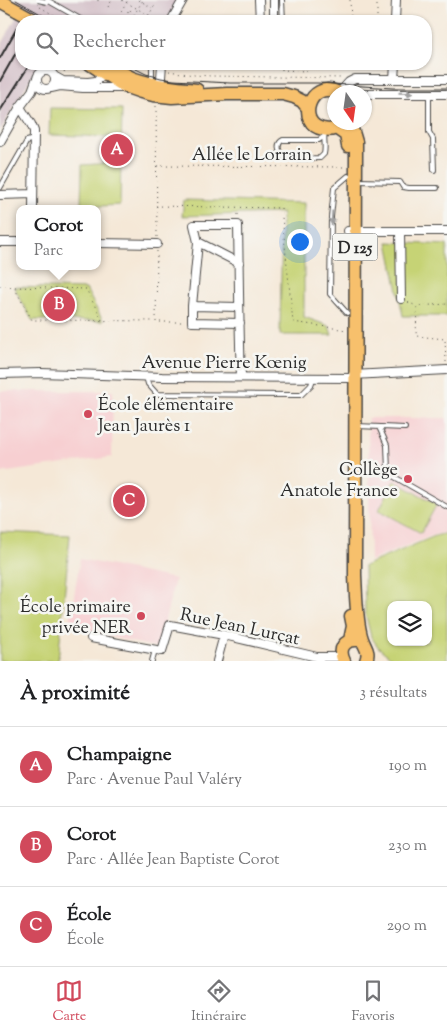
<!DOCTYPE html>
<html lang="fr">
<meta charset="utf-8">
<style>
:root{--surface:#fff;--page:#f2f2f2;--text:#202124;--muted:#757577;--line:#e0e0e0;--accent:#d1495b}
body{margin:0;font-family:"Sorts Mill Goudy",serif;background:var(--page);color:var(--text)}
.controls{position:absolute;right:15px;bottom:15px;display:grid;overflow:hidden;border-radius:10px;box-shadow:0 1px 4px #0004}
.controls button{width:45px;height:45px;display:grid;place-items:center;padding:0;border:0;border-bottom:1px solid var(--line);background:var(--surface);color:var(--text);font:25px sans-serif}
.compass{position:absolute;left:327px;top:85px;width:45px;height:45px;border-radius:50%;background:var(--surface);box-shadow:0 1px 4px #0004;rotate:167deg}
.you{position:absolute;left:299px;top:241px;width:18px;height:18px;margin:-12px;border:4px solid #fff;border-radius:50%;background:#1a73e8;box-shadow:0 0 0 8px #1a73e833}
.badge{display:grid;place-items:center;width:32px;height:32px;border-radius:50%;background:var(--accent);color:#fff;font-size:16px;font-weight:700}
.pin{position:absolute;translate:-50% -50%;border:2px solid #fff;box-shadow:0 1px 5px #0006}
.popup{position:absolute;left:16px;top:205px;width:85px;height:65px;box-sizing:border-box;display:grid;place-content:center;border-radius:10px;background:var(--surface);filter:drop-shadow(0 1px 4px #0005);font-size:16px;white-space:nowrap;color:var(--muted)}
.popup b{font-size:19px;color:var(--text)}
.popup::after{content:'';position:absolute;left:50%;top:100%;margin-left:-10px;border:10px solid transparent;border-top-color:var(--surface)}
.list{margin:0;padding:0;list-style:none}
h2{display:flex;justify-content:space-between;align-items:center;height:65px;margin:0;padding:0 20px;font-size:21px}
h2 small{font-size:16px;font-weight:400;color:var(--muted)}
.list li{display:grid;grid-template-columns:32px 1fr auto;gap:15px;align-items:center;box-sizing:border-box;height:80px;padding:0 20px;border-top:1px solid var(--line)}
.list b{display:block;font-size:19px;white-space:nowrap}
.list p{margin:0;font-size:16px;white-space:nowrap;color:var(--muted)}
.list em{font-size:16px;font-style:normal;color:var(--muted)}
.icon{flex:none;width:28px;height:28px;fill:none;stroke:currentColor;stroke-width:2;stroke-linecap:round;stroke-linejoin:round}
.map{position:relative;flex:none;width:447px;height:661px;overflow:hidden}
.search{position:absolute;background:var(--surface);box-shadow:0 1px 4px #0004;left:15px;right:15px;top:15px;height:55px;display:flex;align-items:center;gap:12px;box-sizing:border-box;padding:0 18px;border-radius:20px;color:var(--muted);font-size:19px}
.sheet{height:305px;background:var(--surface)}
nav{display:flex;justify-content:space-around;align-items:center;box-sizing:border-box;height:70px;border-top:1px solid var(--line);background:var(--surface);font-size:14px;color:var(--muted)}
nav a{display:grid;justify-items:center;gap:2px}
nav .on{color:var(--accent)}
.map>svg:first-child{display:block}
.built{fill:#f7cfd1}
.industrial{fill:#d2bdc6}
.green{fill:#c6d375;stroke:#787f50;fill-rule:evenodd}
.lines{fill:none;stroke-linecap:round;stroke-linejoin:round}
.lane-casing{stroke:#494745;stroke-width:6}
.street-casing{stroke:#494745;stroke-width:10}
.primary-casing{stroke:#494745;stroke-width:15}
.path{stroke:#494745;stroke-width:1;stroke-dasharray:1 4;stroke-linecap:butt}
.lane{stroke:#fff;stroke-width:4}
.street{stroke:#fff;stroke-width:8}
.primary{stroke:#f7c06c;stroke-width:12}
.tram{stroke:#2b2b2b;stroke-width:1}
.rail{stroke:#2b2b2b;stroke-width:2}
.lane-bridge-casing{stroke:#494745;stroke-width:6;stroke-linecap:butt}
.primary-bridge-casing{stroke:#494745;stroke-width:15;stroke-linecap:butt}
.lane-bridge{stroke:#fff;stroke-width:4}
.primary-bridge{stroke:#f7c06c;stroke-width:12}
.oneway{fill:#a0a0a0}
.poi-dot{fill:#d1495b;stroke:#f6f6f2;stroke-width:2}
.labels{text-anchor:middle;stroke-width:5;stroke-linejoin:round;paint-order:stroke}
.shield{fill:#f6f6f2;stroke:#686867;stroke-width:1}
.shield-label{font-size:16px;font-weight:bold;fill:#2b2b2b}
.street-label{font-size:18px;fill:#2b2b2b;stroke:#f6f6f2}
.poi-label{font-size:18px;fill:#2b2b2b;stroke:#f6f6f2;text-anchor:end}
</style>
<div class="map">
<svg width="447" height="661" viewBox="0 0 447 661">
<rect width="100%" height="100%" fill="#f6f6f2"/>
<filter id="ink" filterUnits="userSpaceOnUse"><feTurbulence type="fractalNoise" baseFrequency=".02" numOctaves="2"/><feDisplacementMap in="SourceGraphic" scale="10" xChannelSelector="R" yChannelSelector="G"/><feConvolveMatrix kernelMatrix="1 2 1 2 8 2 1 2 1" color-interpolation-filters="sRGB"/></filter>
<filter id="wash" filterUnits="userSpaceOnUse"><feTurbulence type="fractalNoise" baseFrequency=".0096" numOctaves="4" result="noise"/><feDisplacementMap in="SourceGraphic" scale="20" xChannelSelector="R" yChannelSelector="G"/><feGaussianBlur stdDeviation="1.12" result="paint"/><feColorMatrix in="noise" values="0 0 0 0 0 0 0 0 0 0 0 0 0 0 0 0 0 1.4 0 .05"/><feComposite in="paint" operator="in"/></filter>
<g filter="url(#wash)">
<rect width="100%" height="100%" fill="#f5e8d7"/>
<path class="built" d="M0 391H113L112 457 0 473Z
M368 418H447V532L433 535 370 561Z
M80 559 175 579 158 648 69 627Z"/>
<path class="industrial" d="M3 0H179L167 21H21V64H39L0 131V48L21 8Z"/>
<path class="green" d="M50 108 122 109 120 205 81 207 82 165 112 163 113 137 49 135Z
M184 200 304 203V317L329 326 332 335H280L282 213 182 216Z
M388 242 447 245V316H403Z
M14 287 86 289 103 321 32 320Z
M394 481 437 504 421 533 379 510Z
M0 532 70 535 58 661H0Z
M447 533V661H395L379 648 371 637 365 612 364 566 435 536ZM391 605H428V642H391Z"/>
</g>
<g filter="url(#ink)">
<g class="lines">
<g class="lane-casing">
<path id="lane" d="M282 0 283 21
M51 64 53 74
M41 72 44 70 47 64
M152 81V64
M429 94V132L433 139 434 170
M323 137 319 140H283C275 144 279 156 287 159L320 158 324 154C326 146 323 139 325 132
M358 181 400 182 403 187 409 188H437
M0 188 27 141 34 139
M347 313 330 294 331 217 334 188 348 176
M146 377 148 384 157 394 301 395 311 385 313 379
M357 426 405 428
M379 427 387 445 388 471 391 475 447 507
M152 661 155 650"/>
</g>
<g class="street-casing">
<path id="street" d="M259 0 260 21
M171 21 183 0
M274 21V0
M395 21 396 0
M37 80a9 9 0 1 1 18 0a9 9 0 1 1-18 0Z
M54 76 63 81 88 82 96 81 100 77 99 69
M394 79 395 64
M51 88 60 86 83 88H127
M159 89 161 78 162 64
M340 92 349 82 355 79H447
M364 94H447
M20 107 31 124 34 131 33 209
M0 142 20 107 32 91 36 80
M0 195 33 194
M348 231H447
M400 231 401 299
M0 242H20
M198 242 239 263
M98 243 157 244
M192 306 239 307
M240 323 192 322V306L198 242 194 225H238C239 276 239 327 241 377
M0 374 41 373 162 377 355 378
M353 375 447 370
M91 638 162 651 170 625 224 635 317 657H342
M217 661 224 635"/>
</g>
<g class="primary-casing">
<path id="primary" d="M0 1 18 11
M90 64 124 86 141 92 153 95 172 97 227 94H283L294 97 302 101 308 108
M107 64C116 69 125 75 135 79 155 86 176 88 197 90
M337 92C309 80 296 124 323 129 330 131 336 129 342 125
M347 122 353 132 356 142 355 575C356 593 356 622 362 639 365 648 370 651 366 661
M336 128 346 135 348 146
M350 640 353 626 351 616
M344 661C338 649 344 639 358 640"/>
</g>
<path class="path" d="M122 0 157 20
M139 0 152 8
M350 0 351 21
M377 0V21
M98 1V0
M40 7 57 17
M108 7 112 0
M121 11 128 0
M130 11 133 7
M128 12V11
M134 15 143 0
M146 20 156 3
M282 64V70L306 71 307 64
M169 71 194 75 211 76 342 78
M64 72 69 64
M156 106 157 237
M157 166 347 167
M156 206 281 208 293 322 347 330
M238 209V217
M157 251 156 322H184
M0 286 14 287 32 320 155 321
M15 287 86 289 102 320
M408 302 416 306
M446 362 445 339 416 336 417 306 447 304"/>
<use href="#lane" class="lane"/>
<use href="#street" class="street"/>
<use href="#primary" class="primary"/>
<path class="tram" d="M16 0 53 21
M126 64 146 74 161 78 173 80 230 83H318L393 88H447"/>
<path class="rail" d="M0 58 17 28
M0 81 21 44
M0 111 30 64"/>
<g class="lane-bridge-casing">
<path id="lane-bridge" d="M38 0 47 2
M47 0 82 20"/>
</g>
<g class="primary-bridge-casing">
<path id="primary-bridge" d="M18 11 36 21"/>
</g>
<use href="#lane-bridge" class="lane-bridge"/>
<use href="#primary-bridge" class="primary-bridge"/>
</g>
<defs><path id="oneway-solid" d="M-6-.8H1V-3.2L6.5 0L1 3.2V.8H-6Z" transform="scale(1.25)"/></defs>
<g class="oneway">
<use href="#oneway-solid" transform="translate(406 93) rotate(1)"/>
<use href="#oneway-solid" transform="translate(332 218) rotate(93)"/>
</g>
</g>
<g class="poi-dot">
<circle cx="88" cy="414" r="5"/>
<circle cx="408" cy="479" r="5"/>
<circle cx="141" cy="616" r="5"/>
</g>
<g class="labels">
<rect class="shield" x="332.5" y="233.5" width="45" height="27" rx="4"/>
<g class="shield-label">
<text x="355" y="253">D 125</text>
</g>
<g class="street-label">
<text x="252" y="160">Allée le Lorrain</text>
<text x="224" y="368">Avenue Pierre Kœnig</text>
<text transform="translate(240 626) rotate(12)" y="6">Rue Jean Lurçat</text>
</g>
<g class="poi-label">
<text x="98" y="410" text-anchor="start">École élémentaire<tspan x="98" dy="21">Jean Jaurès 1</tspan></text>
<text x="398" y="475">Collège<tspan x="398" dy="21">Anatole France</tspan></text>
<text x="131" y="612">École primaire<tspan x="131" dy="21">privée NER</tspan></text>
</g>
</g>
</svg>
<div class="controls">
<button><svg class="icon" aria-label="layers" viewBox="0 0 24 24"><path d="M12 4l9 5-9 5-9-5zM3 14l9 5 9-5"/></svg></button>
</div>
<svg class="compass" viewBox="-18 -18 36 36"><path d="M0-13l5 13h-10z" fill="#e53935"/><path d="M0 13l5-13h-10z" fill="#757577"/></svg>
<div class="you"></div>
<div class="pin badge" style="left:117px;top:150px">A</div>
<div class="pin badge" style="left:59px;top:305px">B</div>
<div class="popup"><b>Corot</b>Parc</div>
<div class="pin badge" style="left:129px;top:501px">C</div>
<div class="search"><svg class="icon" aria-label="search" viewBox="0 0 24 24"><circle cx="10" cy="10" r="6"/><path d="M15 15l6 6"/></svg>Rechercher</div>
</div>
<section class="sheet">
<h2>À proximité<small>3 résultats</small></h2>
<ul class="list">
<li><span class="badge">A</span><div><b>Champaigne</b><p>Parc · Avenue Paul Valéry</p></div><em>190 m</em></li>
<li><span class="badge">B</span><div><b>Corot</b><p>Parc · Allée Jean Baptiste Corot</p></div><em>230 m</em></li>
<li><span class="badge">C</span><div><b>École</b><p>École</p></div><em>290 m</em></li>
</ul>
</section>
<nav>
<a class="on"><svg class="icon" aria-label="map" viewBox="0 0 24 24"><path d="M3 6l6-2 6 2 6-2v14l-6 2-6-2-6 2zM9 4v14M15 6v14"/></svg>Carte</a>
<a><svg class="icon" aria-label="directions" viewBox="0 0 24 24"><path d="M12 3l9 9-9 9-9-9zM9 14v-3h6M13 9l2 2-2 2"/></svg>Itinéraire</a>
<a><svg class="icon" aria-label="saved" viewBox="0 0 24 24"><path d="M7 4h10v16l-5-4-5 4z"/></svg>Favoris</a>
</nav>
